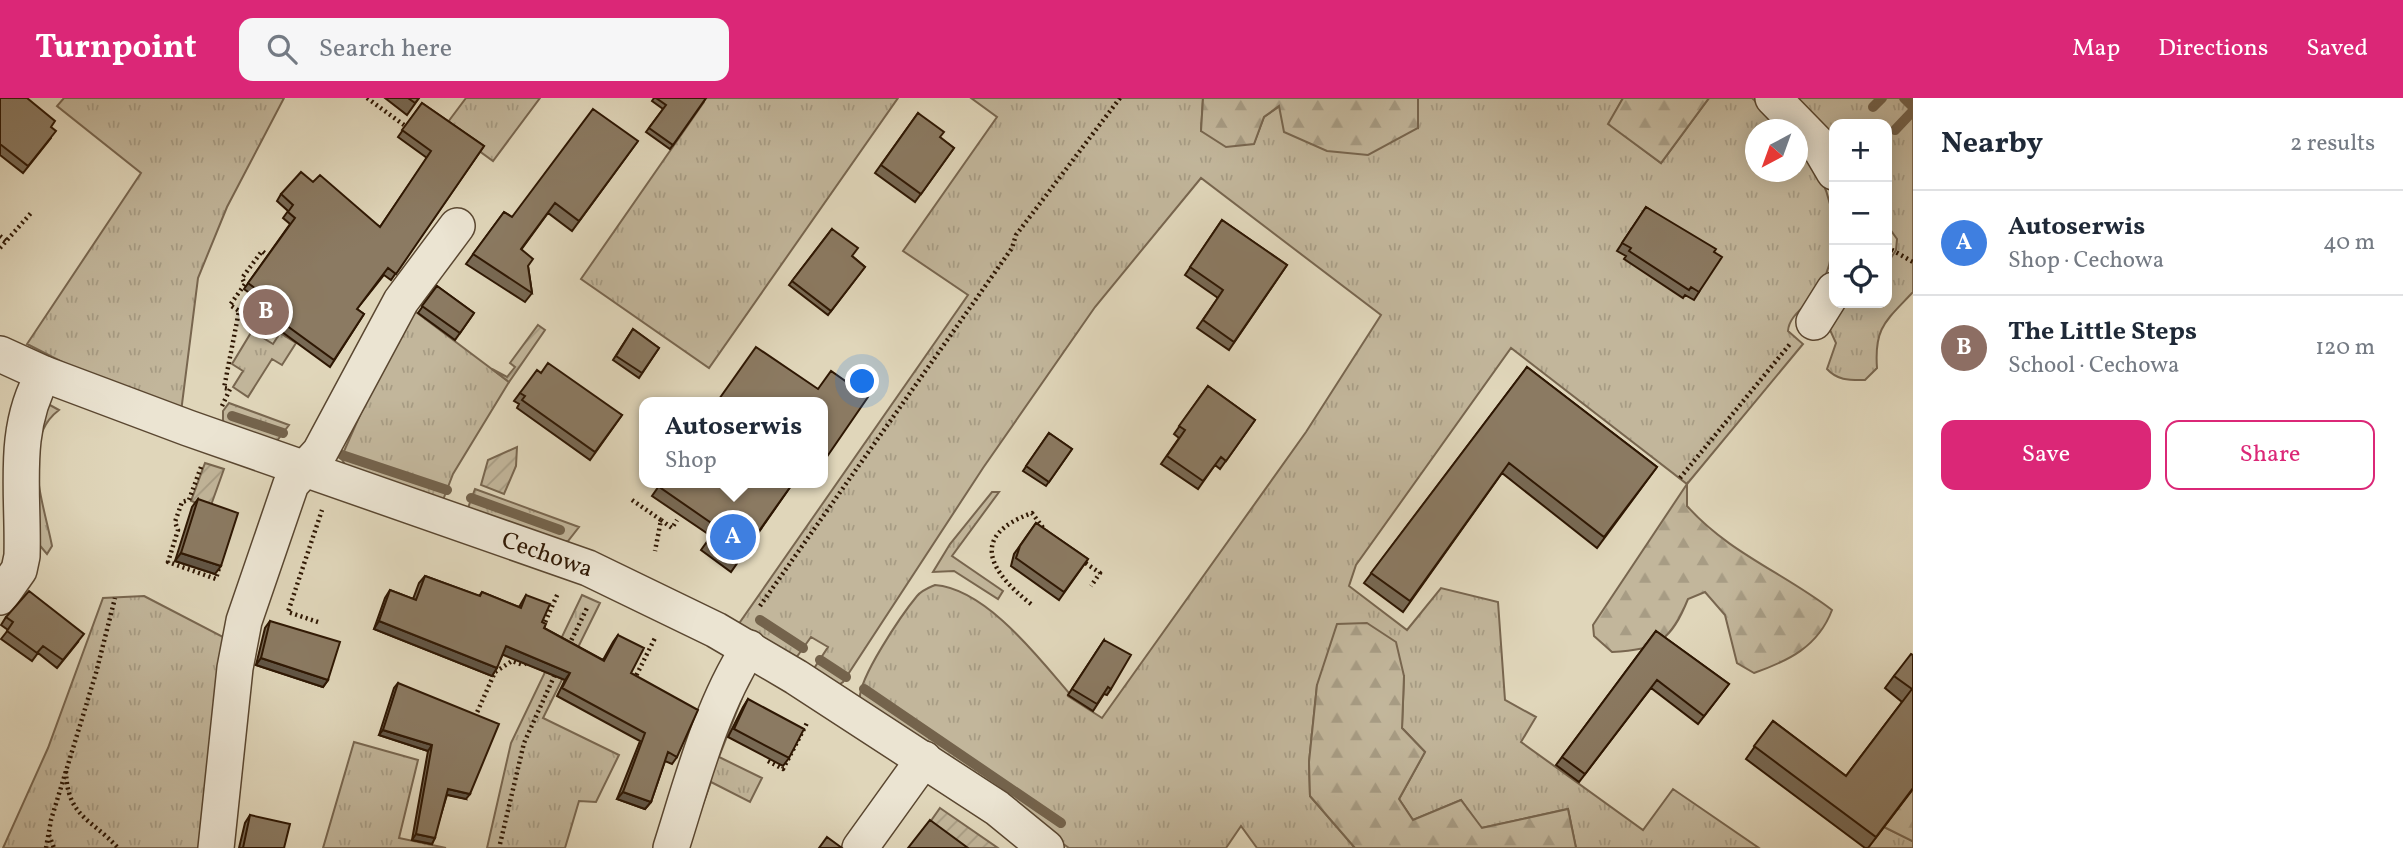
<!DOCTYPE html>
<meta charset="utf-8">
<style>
:root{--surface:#fff;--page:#f6f6f7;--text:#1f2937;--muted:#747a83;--line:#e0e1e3;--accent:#db2777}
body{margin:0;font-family:Vollkorn,serif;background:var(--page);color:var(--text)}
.controls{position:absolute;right:21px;top:21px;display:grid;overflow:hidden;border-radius:14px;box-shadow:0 4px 18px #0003}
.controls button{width:63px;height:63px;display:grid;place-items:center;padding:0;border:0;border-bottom:2px solid var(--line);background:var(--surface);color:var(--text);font:35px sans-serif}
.compass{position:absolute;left:1745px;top:21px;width:63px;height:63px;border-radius:50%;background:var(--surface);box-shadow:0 4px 18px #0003;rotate:221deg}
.you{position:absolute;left:863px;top:284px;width:24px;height:24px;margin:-18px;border:5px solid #fff;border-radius:50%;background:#1a73e8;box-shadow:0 0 0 10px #1a73e833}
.badge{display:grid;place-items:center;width:46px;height:46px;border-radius:50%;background:var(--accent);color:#fff;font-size:23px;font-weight:700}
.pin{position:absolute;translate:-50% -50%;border:4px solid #fff;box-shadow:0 2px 7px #0006}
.popup{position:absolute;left:639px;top:299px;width:189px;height:91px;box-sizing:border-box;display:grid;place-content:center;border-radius:14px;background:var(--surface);filter:drop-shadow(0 2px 5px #0005);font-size:23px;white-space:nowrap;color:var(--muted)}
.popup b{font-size:26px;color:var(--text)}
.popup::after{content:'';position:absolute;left:50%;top:100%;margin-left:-14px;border:14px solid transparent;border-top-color:var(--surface)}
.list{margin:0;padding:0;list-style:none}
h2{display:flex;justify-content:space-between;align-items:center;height:91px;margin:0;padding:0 28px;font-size:30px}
h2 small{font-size:23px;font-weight:400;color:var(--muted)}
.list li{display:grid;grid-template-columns:46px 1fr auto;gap:21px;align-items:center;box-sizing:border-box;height:105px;padding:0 28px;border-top:2px solid var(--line)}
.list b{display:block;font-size:26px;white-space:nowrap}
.list p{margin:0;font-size:23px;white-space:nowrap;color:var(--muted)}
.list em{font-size:23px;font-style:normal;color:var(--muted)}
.actions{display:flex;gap:14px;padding:21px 28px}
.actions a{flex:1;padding:16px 0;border:2px solid var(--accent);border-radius:14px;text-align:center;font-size:24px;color:var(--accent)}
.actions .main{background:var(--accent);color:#fff}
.icon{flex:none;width:38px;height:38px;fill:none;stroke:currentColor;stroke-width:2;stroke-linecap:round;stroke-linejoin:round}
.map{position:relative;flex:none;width:1913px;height:750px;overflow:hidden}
header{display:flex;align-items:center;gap:42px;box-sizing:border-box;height:98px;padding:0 35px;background:var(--accent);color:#fff}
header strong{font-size:33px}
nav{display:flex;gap:38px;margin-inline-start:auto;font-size:24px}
.search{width:490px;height:63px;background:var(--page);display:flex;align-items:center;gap:18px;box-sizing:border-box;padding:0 24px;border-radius:14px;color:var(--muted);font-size:26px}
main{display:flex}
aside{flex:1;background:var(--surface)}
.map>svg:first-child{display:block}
.grass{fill:url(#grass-tufts);stroke:#78664f;stroke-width:2}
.forest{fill:url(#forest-firs);stroke:#78664f;stroke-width:2}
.garden{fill:url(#garden-furrows);stroke:#78664f;stroke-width:2}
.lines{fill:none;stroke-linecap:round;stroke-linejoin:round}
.stream{stroke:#74634c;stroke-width:10}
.minor-casing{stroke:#5a4731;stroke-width:38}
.path{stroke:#2e1703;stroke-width:4.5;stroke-dasharray:2 3.5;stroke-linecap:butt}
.minor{stroke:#ebe4d2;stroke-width:35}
.wall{fill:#786954;stroke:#2e1703;stroke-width:2}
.shaded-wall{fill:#615545;stroke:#2e1703;stroke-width:2}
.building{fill:#8b7a62;stroke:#2e1703;stroke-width:2}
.labels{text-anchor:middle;stroke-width:6;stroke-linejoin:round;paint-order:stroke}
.street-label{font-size:24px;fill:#2e1703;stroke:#ebe4d2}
</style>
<header>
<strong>Turnpoint</strong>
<div class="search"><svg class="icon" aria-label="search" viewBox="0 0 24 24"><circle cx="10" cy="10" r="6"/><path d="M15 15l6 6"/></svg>Search here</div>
<nav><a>Map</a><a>Directions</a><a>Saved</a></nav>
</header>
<main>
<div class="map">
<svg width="1913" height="750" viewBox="0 0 1913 750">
<defs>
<pattern id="grass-tufts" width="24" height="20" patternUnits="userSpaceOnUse" patternTransform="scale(1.75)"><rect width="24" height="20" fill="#c2b69b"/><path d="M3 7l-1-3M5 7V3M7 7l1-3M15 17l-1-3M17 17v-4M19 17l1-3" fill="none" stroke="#a79c84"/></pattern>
<pattern id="forest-firs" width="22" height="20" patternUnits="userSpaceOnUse" patternTransform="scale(1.75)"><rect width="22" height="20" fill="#c2b69b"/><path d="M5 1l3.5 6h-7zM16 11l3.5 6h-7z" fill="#a79c84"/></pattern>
<pattern id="garden-furrows" width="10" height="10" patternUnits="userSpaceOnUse" patternTransform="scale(1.75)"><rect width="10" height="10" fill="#c2b69b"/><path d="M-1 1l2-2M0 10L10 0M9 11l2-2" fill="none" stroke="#a79c84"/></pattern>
</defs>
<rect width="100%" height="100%" fill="#e0d6ba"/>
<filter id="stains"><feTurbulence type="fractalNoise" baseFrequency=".00286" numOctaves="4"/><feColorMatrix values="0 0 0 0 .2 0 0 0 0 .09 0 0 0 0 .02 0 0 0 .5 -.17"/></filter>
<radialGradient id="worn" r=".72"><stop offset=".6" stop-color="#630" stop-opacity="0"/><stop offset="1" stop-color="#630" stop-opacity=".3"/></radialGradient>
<path class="grass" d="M64 0H284L227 109 198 180 181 314 74 270 27 246 141 75 57 8Z
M466 0H540L493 63 445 28Z
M699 0H898L709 270 581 181 704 4Z
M971 0H1203L1201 33 1254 45 1264 19 1280 8 1418 30V0H1623L1609 26 1661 65 1709 0H1752L1786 31 1756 32V74H1798V45C1805 57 1815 69 1821 81 1838 115 1838 164 1816 195 1807 208 1789 217 1788 233L1803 246 1687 386 1511 250 1356 467 1349 488 1407 532 1441 490 1498 504 1505 602 1536 619 1521 644 1643 732 1673 691 1759 750H1576L1568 711 1481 730 1461 702 1413 722 1399 701 1425 654 1402 630 1404 578 1317 587 1309 664 1310 698 1355 750H1257L1241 728 1226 750H1069L860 603C856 583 903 515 917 498 922 492 928 490 935 487 986 491 1038 559 1069 595L1068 598 1102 620 1306 334 1381 217 1201 80 1095 209 983 370 843 584 837 588 813 572 828 549 811 539 796 560 738 527 968 197 903 153 997 19Z
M1793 0H1913V194C1886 223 1874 229 1877 270L1865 282C1850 282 1838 283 1827 271L1836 245 1830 232 1842 205H1887V166L1896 152 1897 141 1887 127V26H1834V46Z
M408 208 509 284 453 376 443 402 346 368 341 360Z
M252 233 273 246 280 235 296 245 282 267 272 261 248 299 233 289 243 273 232 266Z
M229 305 289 327 276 344 223 325V313Z
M48 306 59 312C19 342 44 406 52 448L47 456 36 443 29 366Z
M475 391 579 429 568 443 562 444 468 410Z
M992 394H999L952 458 1003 493 998 501 954 473 933 474 950 446Z
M582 497 600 505 543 620 619 657 596 704 579 703 565 750H487L511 645Z
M144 498 227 541 207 750H3L48 650 103 500Z
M749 582 719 659 762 680 750 704 711 684 687 750 715 641Z
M354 644 418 662 399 740 446 750H323Z
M1884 729 1913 743V750H1868Z"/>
<path class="forest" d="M1203 0H1418V30L1368 57 1327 53 1284 34 1279 8 1264 19 1254 46 1226 49 1201 33Z
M1623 0H1709L1661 65 1608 26Z
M1687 386V408C1729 455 1784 475 1832 512 1818 549 1788 563 1754 575L1737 565 1725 517 1705 494 1688 501C1671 543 1657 552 1612 554L1594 538 1593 527Z
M1367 525 1396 544 1404 578 1402 630 1425 654 1399 701 1413 722 1461 702 1482 730 1568 711 1576 750H1355L1310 698 1309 664 1317 587 1337 526Z
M1913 690V743H1912L1884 729Z"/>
<path class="garden" d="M538 227 545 232 509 284 492 271 507 279 515 269 510 265Z
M517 349 516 368 504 396 481 387 488 362Z
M205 365 224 371 210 410 191 403Z
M940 710 998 750H960L928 727Z"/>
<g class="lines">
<path class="stream" d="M1904 0 1913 9
M1873 9 1882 0
M1895 32 1913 13
M232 318 283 335
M342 357 447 392
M471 400 560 432
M760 522 803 550
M820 562 846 579
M864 591 1061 725"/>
<g class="minor-casing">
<g id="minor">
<path d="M1773 0 1817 45 1834 74"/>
<path d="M1814 224 1834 192"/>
<path id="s1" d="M0 256 44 276 188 330 588 470 716 532 796 579 997 710 1046 750"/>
<path d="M0 499 19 472 22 458C24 395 11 332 44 276"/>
<path d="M216 750 235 570 244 523 291 386 320 354 401 203 457 128"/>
<path d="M671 750C692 684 711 609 749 550"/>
<path d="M860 750 924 661"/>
</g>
</g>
<path class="path" d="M367 0 404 27
M0 138 6 143
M1887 149 1913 164
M0 150 31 115
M222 308 230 291 224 290 239 213 230 207 245 186 242 180 262 153 272 161
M201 369 189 402 182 404 175 424 178 432 168 464 216 481 220 466
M1680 380 1790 246
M632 402 661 422 655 453
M661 422 672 430 677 422
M1081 462 1100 475 1091 488
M1031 506C990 474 968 438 1032 415L1047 435
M760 508 1012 150 1016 137 1120 0
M318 524 288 514 322 412
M543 529 558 495
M569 547 588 508
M634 582 655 540
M475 619 495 574 512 563 523 567 529 563
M768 663 783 671 807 625
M66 673C67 719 92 721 118 750
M49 737 54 750
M500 746 524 645 556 574
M46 750 51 722 96 575 115 500"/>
<use href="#minor" class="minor"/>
</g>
<path class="wall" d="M0 0 51 29V40L23 75 0 57Z
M385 0H419L407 17Z
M654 0H706L670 51 646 34 663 11 652 3Z
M422 5 484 48 391 182 384 177 357 211 364 216 330 269 245 207 252 197 244 191 290 126 283 120 288 113 277 103 281 96 313 84 380 129 427 60 398 39Z
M918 15 940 40 954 50 915 104 875 75Z
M638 43 572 133 548 115 521 152 528 168 532 195 525 204 466 166 504 114 512 119Z
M1646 109 1714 154 1699 194 1694 202 1685 197 1683 200 1624 161 1626 158 1617 153Z
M1222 122 1287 167 1229 252 1197 230 1218 200 1185 177Z
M832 131 852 158 865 169 828 217 789 187Z
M437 188 474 215 455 242 418 215Z
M633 231 659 250 639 280 613 262Z
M1527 269 1657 369 1597 450 1502 375 1403 514 1364 485Z
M541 275 622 317 590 362 517 310 519 306 514 303 520 295Z
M1208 288 1255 322 1220 371 1215 367 1198 391 1161 366 1179 340 1174 336Z
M1049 335 1072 351 1046 388 1023 373Z
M661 385H793L731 474 701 452 711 438 652 398Z
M198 401 215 476 175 463 192 409Z
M1036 425 1088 461 1059 502 1011 468 1014 456Z
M425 478 479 498 482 494 519 509 526 497 542 524 544 530 603 562 613 544 618 537 631 575 677 659 672 666 665 663 651 704 645 711 617 701 640 643 557 598 565 582 503 556 492 578 374 531 385 500 390 492 413 501 419 485Z
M6 519 78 544 57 570 38 555 32 563 1 541 8 532 1 527Z
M270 523 328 582 323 589 256 567 265 530Z
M1656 533 1729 586 1698 626 1651 590 1579 684 1556 667Z
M1104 542 1111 591 1107 597 1104 596 1093 613 1068 597Z
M1913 557V691L1868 750H1865L1746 661 1773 623 1846 678 1902 604 1885 590 1894 578Z
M398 585 466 701 447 697 432 746 412 742 428 653 379 637 394 590Z
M748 601 789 660 783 668 728 639 743 609Z
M250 717 284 750H239L245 725Z"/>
<path class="shaded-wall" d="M181 455 221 468 215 476 175 463Z
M379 523 497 570 492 578 374 531Z
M506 548 570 575 565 582 501 556Z
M261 560 328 582 323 589 256 567Z
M383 632 432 647 428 653 379 637Z
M448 691 470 696 466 701 444 696Z
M623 694 651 704 645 711 617 701Z
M416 736 435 740 432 746 412 742Z"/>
<path class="building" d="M0 0H27L55 23 51 29 56 33 28 68 0 46Z
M408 0H419L415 5Z
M656 0H706L673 47 649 30 666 7Z
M422 5 484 48 396 176 388 170 357 211 364 216 334 262 249 200 256 191 248 185 295 120 288 114 293 107 281 96 301 74 313 84 320 77 380 129 431 53 402 32Z
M593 11 638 43 579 123 555 105 521 151 533 161 528 168 532 195 473 156 504 114 512 119Z
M918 15 944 34 940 39 954 50 921 96 881 67Z
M1646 109 1716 151 1714 154 1722 159 1699 194 1691 189 1689 192 1629 153 1631 150 1622 145Z
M1222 122 1287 167 1234 244 1203 222 1223 192 1190 169Z
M832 131 858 150 852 158 865 169 831 213 792 183Z
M437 188 474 215 460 235 422 208Z
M633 231 659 250 642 275 616 258Z
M756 249 818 291 831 273 868 299 824 363 822 362V304H717Z
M548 265 622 317 595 354 522 302 525 298 520 295 537 272 541 275Z
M1527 269 1657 369 1604 439 1509 365 1410 503 1371 475Z
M1208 288 1255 322 1226 363 1221 359 1203 383 1167 358 1185 332 1179 328Z
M1049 335 1072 351 1049 384 1026 368Z
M661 385H793L737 464 708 443 717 429 658 388Z
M198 401 238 415 221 468 181 455Z
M1036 425 1088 461 1064 494 1016 460 1020 448Z
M425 478 480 498 482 494 521 510 526 497 550 506 542 524 546 526 544 530 604 563 618 537 644 550 631 575 698 612 677 659 668 654 651 704 623 694 645 635 562 590 570 575 506 548 497 570 379 523 390 492 416 502Z
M29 493 84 536 63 562 43 548 37 555 7 533 13 524 6 519Z
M270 523 340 544 328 582 261 560Z
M1656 533 1729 586 1704 618 1657 582 1585 676 1562 659Z
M1104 542 1131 557 1111 591 1108 589 1097 606 1072 591Z
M1911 556 1913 557V690L1876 739 1754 648 1773 623 1846 678 1912 591 1894 578Z
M398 585 499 626 470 696 448 691 435 740 416 736 432 647 383 632Z
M748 601 804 631 789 660 734 631Z
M250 717 290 726 284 750H243Z
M930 722 968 750H908Z
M827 739 842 750H819Z"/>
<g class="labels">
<g class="street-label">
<text dy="8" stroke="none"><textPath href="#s1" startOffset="583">Cechowa</textPath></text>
</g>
</g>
<rect width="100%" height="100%" filter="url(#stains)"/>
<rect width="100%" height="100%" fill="url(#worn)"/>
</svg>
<div class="controls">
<button>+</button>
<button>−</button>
<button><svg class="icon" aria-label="locate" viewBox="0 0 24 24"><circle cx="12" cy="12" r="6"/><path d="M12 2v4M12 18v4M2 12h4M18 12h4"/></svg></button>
</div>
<svg class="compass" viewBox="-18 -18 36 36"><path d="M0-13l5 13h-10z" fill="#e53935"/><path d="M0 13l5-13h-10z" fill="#747a83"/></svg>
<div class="you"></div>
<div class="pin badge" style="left:733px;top:439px;background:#3f7fe0">A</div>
<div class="popup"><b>Autoserwis</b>Shop</div>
<div class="pin badge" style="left:266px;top:214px;background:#8d6e63">B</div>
</div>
<aside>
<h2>Nearby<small>2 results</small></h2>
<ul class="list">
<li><span class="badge" style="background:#3f7fe0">A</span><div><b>Autoserwis</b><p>Shop · Cechowa</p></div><em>40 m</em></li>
<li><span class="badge" style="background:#8d6e63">B</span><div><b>The Little Steps</b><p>School · Cechowa</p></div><em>120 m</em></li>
</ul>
<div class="actions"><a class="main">Save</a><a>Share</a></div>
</aside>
</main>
